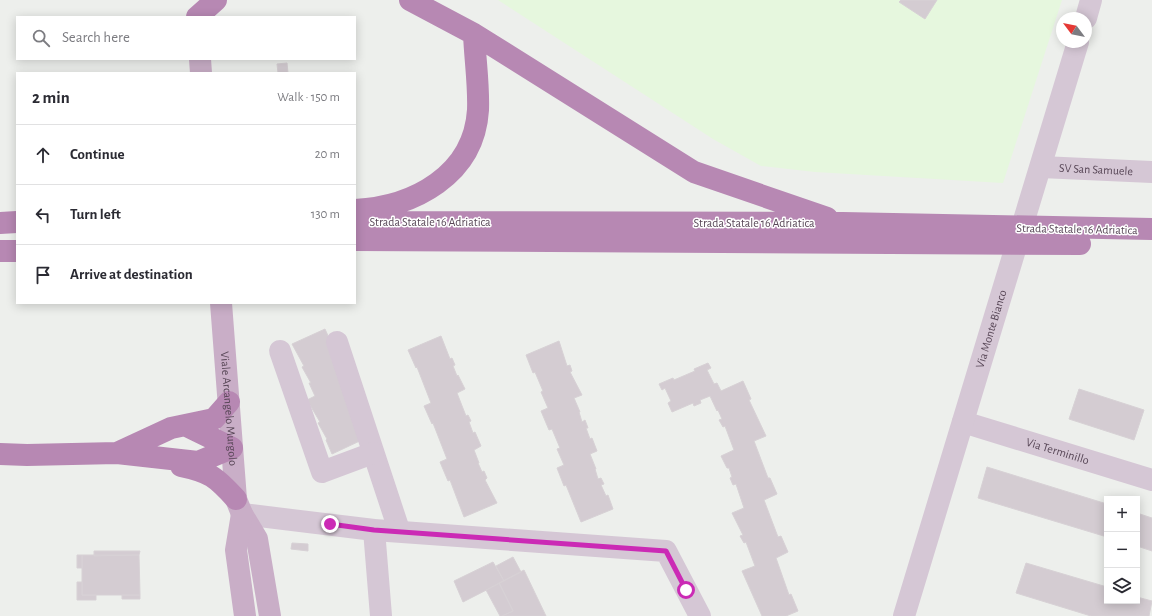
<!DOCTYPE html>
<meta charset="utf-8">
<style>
:root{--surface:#fff;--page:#f2f2f3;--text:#2b2b33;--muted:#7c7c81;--line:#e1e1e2}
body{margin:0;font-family:"Alegreya Sans",sans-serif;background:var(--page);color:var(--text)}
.controls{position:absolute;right:12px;bottom:12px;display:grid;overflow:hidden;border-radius:0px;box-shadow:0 2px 10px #0003}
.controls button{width:36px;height:36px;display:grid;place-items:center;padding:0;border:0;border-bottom:1px solid var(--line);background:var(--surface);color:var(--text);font:20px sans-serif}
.compass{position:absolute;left:1056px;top:12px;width:36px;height:36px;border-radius:50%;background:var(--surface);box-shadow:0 2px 10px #0003;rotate:302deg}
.stop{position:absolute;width:12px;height:12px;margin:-9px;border:3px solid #cb2ab5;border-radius:50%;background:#fff}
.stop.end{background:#cb2ab5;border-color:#fff;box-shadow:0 1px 4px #0008}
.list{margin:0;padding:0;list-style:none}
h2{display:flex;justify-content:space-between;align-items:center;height:52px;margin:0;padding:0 16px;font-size:17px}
h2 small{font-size:13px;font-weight:400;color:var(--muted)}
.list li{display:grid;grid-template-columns:26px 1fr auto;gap:12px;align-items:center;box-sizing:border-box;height:60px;padding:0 16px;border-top:1px solid var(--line)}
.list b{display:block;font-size:15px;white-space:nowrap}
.list em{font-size:13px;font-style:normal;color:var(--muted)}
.icon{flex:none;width:22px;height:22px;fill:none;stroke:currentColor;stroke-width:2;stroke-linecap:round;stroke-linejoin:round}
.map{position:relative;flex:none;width:1152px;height:616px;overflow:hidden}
.search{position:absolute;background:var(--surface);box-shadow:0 2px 10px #0003;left:16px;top:16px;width:340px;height:44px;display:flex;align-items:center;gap:10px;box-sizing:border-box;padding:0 14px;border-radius:0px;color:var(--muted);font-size:15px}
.panel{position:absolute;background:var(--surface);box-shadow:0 2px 10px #0003;left:16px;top:72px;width:340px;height:232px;border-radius:0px}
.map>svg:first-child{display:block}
.medical{fill:#e6f7de}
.building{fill:#d4ccd2;stroke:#d7d1d5}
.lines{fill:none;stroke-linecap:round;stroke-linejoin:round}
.minor{stroke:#d5c7d5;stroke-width:22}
.major{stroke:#c9aec7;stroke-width:22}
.highway{stroke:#b788b3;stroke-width:22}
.route{stroke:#cb2ab5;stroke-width:5}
.labels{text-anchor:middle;stroke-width:3;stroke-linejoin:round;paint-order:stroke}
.street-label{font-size:12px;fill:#584757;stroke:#fff}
</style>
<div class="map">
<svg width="1152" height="616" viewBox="0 0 1152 616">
<rect width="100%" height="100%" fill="#edefec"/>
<path class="medical" d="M498 0H1062L1003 183 815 172 761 166 713 139Z"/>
<path class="building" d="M901 0H937L925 19 899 2Z
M287 63 288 73H278L277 64Z
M325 329 333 347 364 439 332 454 326 440 327 439 318 423 320 422 307 400 315 396 309 383H311L302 367 304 366 292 344Z
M441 336 450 359 452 358 455 365 453 366 457 376 458 375 465 389 457 393 466 416 468 415 471 421 469 422 473 433 475 432 481 446 474 450 479 463H478L482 472 484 471 487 478 485 480 497 503 464 517 450 480 448 481 440 462 447 459 433 423 432 424 424 406 431 403 417 367 416 368 408 350Z
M559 341 567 366 570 365 572 371 570 372 582 395 574 398 580 412H579L582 422 585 420 588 428H586L590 439 592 438 597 451 590 454 596 469H595L598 479 601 478 604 484 601 485 606 496 608 495 613 509 581 522 566 485 564 486 557 468 564 465 557 449 560 448 552 429 549 430 541 411 548 408 541 392 543 391 535 372 533 373 526 355Z
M708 363 711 368 707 370 714 384 717 383 721 391 743 381 751 399 749 400 766 436 754 441 768 478H770L777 494 764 500 778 537 781 536 788 552 776 558 789 595 791 594 798 611 786 616H762L742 571 755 566 746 542 744 543 740 536 743 535 732 513 744 508 736 484 733 485 730 478 732 477 729 468H727L721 456 734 450 725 426 723 427 719 420 722 419 718 410 717 411 710 396 700 400 701 403 694 406 693 403 672 412 668 403 671 401 665 388 662 390 659 384 673 378 674 380 695 371 694 369Z
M1079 389 1144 410 1134 440 1069 419Z
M987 467 1107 504V537L978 498Z
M1137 513 1152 518V551L1137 546Z
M292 543 308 544V551L291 549Z
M94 551H140L139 555 94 556Z
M77 555H82V568H77Z
M82 555H139L140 595H82Z
M513 557 521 572 504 581 496 566Z
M493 562 504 581 463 602 454 581Z
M1026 563 1107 587V601H1137V597L1152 601 1149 616H1091L1016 593Z
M524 570 546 616H502L513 611 499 583Z
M77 582H82V595H96V600H77Z
M499 583 513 611 502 616H500L486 590Z
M122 595H140V599H122Z"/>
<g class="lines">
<g class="minor">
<path d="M1086 18 1091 0"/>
<path id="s1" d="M1041 167 1152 172"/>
<path d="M337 342 399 530"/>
<path d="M280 351 322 472 373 453"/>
<path id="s2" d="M963 422 1152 480"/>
<path d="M242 514 374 530 666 551 700 616"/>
<path d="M374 530 381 616"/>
<path id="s3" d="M904 616 1078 42"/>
</g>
<g class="major">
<path d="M200 59 201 73"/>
<path id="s4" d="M221 303 236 499 242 514 257 539 270 616"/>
<path d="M242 514 236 550 245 616"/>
</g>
<path class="highway" d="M410 0 474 34 694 172 827 218
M197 17 216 0
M355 210C414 207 474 175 478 110 479 85 475 59 474 34
M355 222 843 223 1152 229
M0 223 17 222
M355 240 1080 244
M0 251H17
M187 426 232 448
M117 453 171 428 214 419 229 402
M0 454 27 455 117 453 198 462 232 448
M181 466C210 472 216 477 236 499"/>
</g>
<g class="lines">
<path class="route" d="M330 524 374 530 666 551 686 590"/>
</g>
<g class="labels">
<g class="street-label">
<text dy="4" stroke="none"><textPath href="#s1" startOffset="55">SV San Samuele</textPath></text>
<text x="430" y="226">Strada Statale 16 Adriatica</text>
<text x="754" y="227">Strada Statale 16 Adriatica</text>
<text transform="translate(1077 229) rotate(1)" y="4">Strada Statale 16 Adriatica</text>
<text dy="4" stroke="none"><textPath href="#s3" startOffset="300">Via Monte Bianco</textPath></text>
<text dy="4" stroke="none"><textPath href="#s4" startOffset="106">Viale Arcangelo Murgolo</textPath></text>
<text dy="4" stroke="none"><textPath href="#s2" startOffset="99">Via Terminillo</textPath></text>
</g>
</g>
</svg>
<div class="controls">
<button>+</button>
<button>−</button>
<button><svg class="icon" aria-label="layers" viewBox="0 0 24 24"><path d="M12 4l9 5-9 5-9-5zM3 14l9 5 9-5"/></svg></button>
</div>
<svg class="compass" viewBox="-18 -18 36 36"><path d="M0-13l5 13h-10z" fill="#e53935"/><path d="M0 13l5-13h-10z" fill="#7c7c81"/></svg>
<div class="stop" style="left:686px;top:590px"></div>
<div class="stop end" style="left:330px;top:524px"></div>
<div class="search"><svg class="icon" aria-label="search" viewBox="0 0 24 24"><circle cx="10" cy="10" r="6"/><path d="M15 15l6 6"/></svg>Search here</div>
<section class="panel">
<h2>2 min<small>Walk · 150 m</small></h2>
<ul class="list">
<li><svg class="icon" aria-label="ahead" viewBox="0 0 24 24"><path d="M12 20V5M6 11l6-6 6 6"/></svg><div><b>Continue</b></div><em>20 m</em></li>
<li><svg class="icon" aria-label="left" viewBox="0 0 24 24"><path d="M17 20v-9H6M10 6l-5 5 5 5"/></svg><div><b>Turn left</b></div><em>130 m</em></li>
<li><svg class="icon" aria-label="arrive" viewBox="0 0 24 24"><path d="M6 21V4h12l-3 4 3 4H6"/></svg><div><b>Arrive at destination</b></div></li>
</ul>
</section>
</div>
